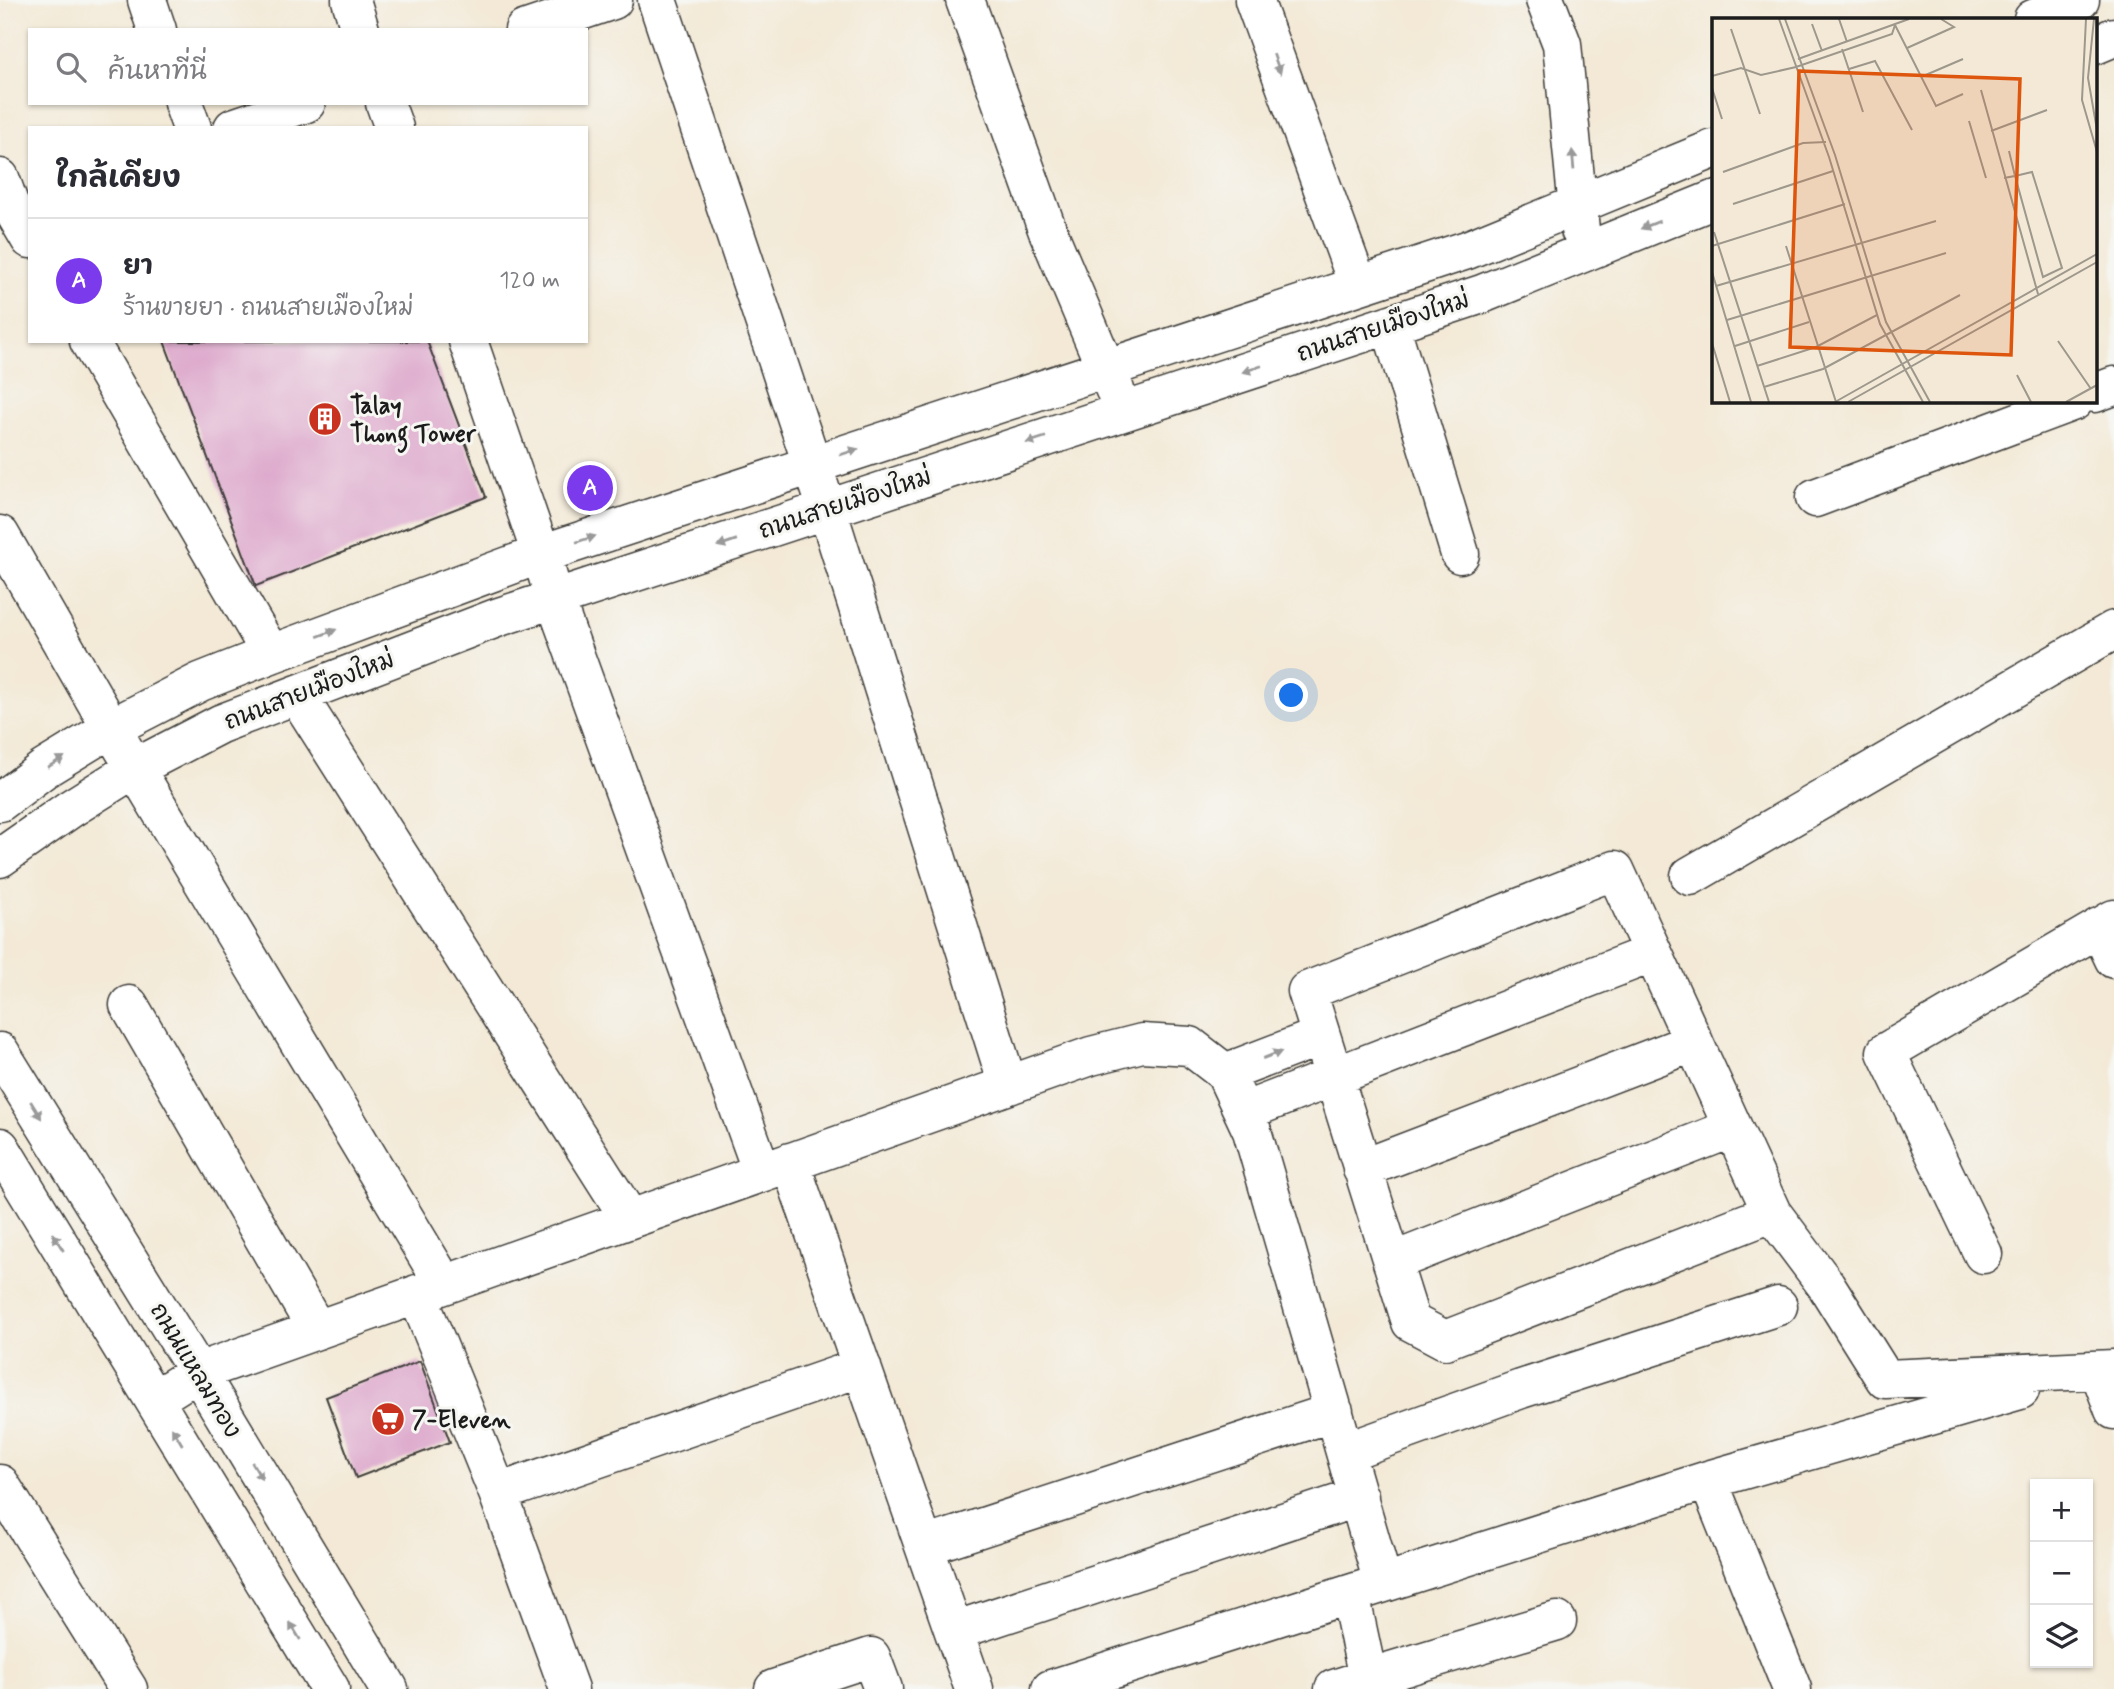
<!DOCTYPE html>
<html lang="th">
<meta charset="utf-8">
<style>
:root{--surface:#fff;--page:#f2f2f3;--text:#2b2b33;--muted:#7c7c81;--line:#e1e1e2;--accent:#7c3aed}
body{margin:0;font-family:Mynerve,"Playpen Sans Thai",sans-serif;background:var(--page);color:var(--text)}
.controls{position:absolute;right:21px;bottom:21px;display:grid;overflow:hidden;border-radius:0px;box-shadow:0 2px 5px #0004}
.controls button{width:63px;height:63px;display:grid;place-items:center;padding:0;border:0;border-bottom:2px solid var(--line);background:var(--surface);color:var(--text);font:35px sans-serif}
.you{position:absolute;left:1292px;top:696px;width:24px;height:24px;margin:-18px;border:5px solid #fff;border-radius:50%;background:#1a73e8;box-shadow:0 0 0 10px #1a73e833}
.badge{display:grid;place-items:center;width:46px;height:46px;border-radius:50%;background:var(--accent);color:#fff;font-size:23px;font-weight:700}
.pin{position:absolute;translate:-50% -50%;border:4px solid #fff;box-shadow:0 2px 7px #0006}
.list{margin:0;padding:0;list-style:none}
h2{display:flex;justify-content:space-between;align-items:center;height:91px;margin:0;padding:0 28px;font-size:30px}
h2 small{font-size:23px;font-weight:400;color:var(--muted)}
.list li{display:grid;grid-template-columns:46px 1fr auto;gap:21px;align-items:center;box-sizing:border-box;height:126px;padding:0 28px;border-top:2px solid var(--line)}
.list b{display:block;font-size:26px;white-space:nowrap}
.list p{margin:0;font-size:23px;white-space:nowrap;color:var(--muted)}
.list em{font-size:23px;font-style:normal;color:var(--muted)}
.icon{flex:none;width:38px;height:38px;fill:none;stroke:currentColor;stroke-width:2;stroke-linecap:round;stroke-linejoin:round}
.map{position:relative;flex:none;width:2114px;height:1689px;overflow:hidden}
.search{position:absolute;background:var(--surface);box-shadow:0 2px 5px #0004;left:28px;top:28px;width:560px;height:77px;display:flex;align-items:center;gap:18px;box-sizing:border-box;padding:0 24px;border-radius:0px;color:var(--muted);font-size:26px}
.panel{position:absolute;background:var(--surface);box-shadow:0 2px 5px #0004;left:28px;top:126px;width:560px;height:217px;border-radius:0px}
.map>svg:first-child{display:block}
.building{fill:#deaacd}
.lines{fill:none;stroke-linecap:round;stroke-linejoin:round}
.minor-casing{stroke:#3c3b38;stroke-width:41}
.minor{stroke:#fff;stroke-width:38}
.oneway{fill:#999}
.labels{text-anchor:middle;stroke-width:6;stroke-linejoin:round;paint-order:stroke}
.street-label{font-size:24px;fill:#1c1c1c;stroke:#f6f6f2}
.poi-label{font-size:24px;font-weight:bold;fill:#1c1c1c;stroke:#f6f6f2;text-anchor:start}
.inset-road{fill:none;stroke:#9d978c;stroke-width:2}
.view{fill:#de560d;fill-opacity:0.15;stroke:#de560d;stroke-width:3.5}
.inset-edge{fill:none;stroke:#1c1c1c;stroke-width:3.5}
</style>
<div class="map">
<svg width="2114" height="1689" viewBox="0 0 2114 1689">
<rect width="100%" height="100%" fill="#f6f6f2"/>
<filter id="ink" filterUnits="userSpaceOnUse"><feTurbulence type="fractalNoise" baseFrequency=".0143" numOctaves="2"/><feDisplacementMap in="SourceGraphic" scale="14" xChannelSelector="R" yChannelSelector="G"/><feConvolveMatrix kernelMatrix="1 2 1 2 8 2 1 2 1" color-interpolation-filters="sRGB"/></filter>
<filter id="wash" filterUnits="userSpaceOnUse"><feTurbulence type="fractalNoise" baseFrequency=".00686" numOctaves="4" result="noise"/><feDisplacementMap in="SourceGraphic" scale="28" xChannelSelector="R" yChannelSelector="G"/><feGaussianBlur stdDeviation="1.57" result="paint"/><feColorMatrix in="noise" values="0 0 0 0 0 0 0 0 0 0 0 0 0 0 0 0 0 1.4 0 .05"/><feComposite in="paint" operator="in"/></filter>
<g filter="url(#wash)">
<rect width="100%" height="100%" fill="#f3e9d6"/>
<g id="blocks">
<path class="building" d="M164 341H427L486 497 256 586Z
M420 1361 450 1442 356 1478 326 1397Z"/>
</g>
</g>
<g filter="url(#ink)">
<use href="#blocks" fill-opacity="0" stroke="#3c3b38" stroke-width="2"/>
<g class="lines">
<g class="minor-casing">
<path id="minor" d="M147 0 157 30
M351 0 360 30
M657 0 827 509 1008 1085
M965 0 1047 229 1115 390
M1254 0 1358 285
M1545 0 1562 44 1580 230
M2033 19 2080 0
M524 30 613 0
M2095 45 2114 37
M183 103 192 128
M385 103 394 128
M233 128 306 103
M0 178 9 203 30 239
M1390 324 1460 554
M89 341 271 654
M468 341 541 554 555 600 762 1172
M2095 393 2114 386
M1815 498 2074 401
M0 535 111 728 444 1284
M297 695 630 1219
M0 802 44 769 111 728 200 682 271 654 541 554 1467 250 1713 149
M0 858 70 809 137 767 220 724 499 617 1482 294 1713 200
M1690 876 2114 630
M2099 927 2114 959
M129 1005 317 1330
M0 1052 198 1372 389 1689
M1225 1073 1319 1037
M1243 1112 1653 953
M0 1147 330 1689
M790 1162 974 1689
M1362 1169 1694 1042
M1772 1213 1445 1340 1411 1322 1307 991 1615 870 1772 1213 1826 1285 1885 1379 2114 1369
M1983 1254 1886 1052 2114 919
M1392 1262 1733 1128
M417 1294 498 1493 569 1689
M2099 1370 2114 1410
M155 1399 198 1372 1091 1056 1142 1043 1190 1046 1225 1073 1252 1131 1383 1583
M1346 1452 1521 1389 1778 1306
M1708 1480 1792 1689
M0 1484 128 1689
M498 1493 862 1367
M925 1546 1334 1412
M954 1631 1359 1497
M774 1689 871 1657 883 1689
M1051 1689 1708 1480 2020 1390
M1334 1689 1368 1678 1350 1594
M1371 1689 1368 1678 1557 1621"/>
</g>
<use href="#minor" class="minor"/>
</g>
<defs><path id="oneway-solid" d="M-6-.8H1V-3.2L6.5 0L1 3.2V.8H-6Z" transform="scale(1.75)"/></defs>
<g class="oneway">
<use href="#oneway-solid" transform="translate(1277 64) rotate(70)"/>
<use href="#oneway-solid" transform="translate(1573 160) rotate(-95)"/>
<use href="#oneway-solid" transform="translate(1650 225) rotate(158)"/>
<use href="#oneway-solid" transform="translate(1252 369) rotate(162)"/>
<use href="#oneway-solid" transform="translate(1036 440) rotate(162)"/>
<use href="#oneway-solid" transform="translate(849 452) rotate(-18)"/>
<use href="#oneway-solid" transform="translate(586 539) rotate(-18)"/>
<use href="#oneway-solid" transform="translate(727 543) rotate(161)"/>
<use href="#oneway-solid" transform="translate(327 633) rotate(-21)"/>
<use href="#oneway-solid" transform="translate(56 762) rotate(-32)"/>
<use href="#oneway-solid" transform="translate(1272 1055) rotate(-21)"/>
<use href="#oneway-solid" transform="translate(36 1110) rotate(58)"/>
<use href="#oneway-solid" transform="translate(58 1242) rotate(-122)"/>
<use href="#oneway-solid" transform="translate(177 1436) rotate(-121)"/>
<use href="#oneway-solid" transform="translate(257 1471) rotate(59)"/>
<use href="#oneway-solid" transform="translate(295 1631) rotate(-121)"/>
</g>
</g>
<defs>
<g id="building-disc" transform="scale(1.75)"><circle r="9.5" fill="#c8321e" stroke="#f6f6f2"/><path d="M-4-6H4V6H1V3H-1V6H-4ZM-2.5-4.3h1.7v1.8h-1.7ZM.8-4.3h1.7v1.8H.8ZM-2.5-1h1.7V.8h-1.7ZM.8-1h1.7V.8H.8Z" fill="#fff"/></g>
<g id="supermarket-disc" transform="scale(1.75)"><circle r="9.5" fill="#c8321e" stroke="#f6f6f2"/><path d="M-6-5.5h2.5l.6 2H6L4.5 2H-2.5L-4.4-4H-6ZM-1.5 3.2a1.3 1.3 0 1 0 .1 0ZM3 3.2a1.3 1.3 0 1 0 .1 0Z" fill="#fff"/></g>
</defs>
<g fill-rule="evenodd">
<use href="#building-disc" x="325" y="419"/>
<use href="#supermarket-disc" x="388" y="1419"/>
</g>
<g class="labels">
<g class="street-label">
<text transform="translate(1383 326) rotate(-18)" y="8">ถนนสายเมืองใหม่</text>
<text transform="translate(845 503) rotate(-18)" y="8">ถนนสายเมืองใหม่</text>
<text transform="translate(309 690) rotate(-21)" y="8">ถนนสายเมืองใหม่</text>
<text transform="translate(196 1370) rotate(59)" y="8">ถนนแหลมทอง</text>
</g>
<g class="poi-label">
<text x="350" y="413">Talay<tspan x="350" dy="28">Thong Tower</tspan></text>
<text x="412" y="1427">7-Eleven</text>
</g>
</g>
<g transform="translate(1712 18)">
<rect width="385" height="385" fill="#f3e9d6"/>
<path class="inset-road" d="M67 1 117 139 168 306 211 384M73 1 123 137 174 304 218 384M127 1 135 24M374 1 370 82 385 134M382 1 376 60 385 112M100 6 110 33M183 7 224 88 251 76M19 11 48 96M195 30 242 9 229 1M130 31 151 94M86 41 197 1M137 51 163 43 200 112M0 58 29 50 49 57 84 49 180 16 183 7M209 59 251 41M0 70 10 101M269 72 326 276M257 103 274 160M279 113 335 92M11 154 91 125 114 124M292 160 303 158 331 259 350 250 320 154 303 158 297 133M21 186 121 153M2 214 57 384M0 228 133 186M74 228 124 384M0 254 39 384M4 268 224 203M15 302 234 235M346 323 379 371M0 325 18 384M23 328 97 304M45 348 104 329 165 297M305 357 319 384M52 369 111 351 248 277M123 384 385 236M136 384 385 244M354 384 385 367"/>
<path class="view" d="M87 53 308 61 299 337 78 329Z"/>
<rect width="385" height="385" class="inset-edge"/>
</g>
</svg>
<div class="controls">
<button>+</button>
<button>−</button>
<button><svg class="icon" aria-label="layers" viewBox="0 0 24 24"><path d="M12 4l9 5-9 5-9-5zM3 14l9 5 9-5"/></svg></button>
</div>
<div class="you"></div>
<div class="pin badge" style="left:590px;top:488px">A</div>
<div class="search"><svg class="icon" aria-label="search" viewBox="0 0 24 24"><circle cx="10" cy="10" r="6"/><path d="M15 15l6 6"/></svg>ค้นหาที่นี่</div>
<section class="panel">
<h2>ใกล้เคียง<small></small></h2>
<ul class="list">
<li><span class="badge">A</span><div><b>ยา</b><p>ร้านขายยา · ถนนสายเมืองใหม่</p></div><em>120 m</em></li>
</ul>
</section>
</div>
